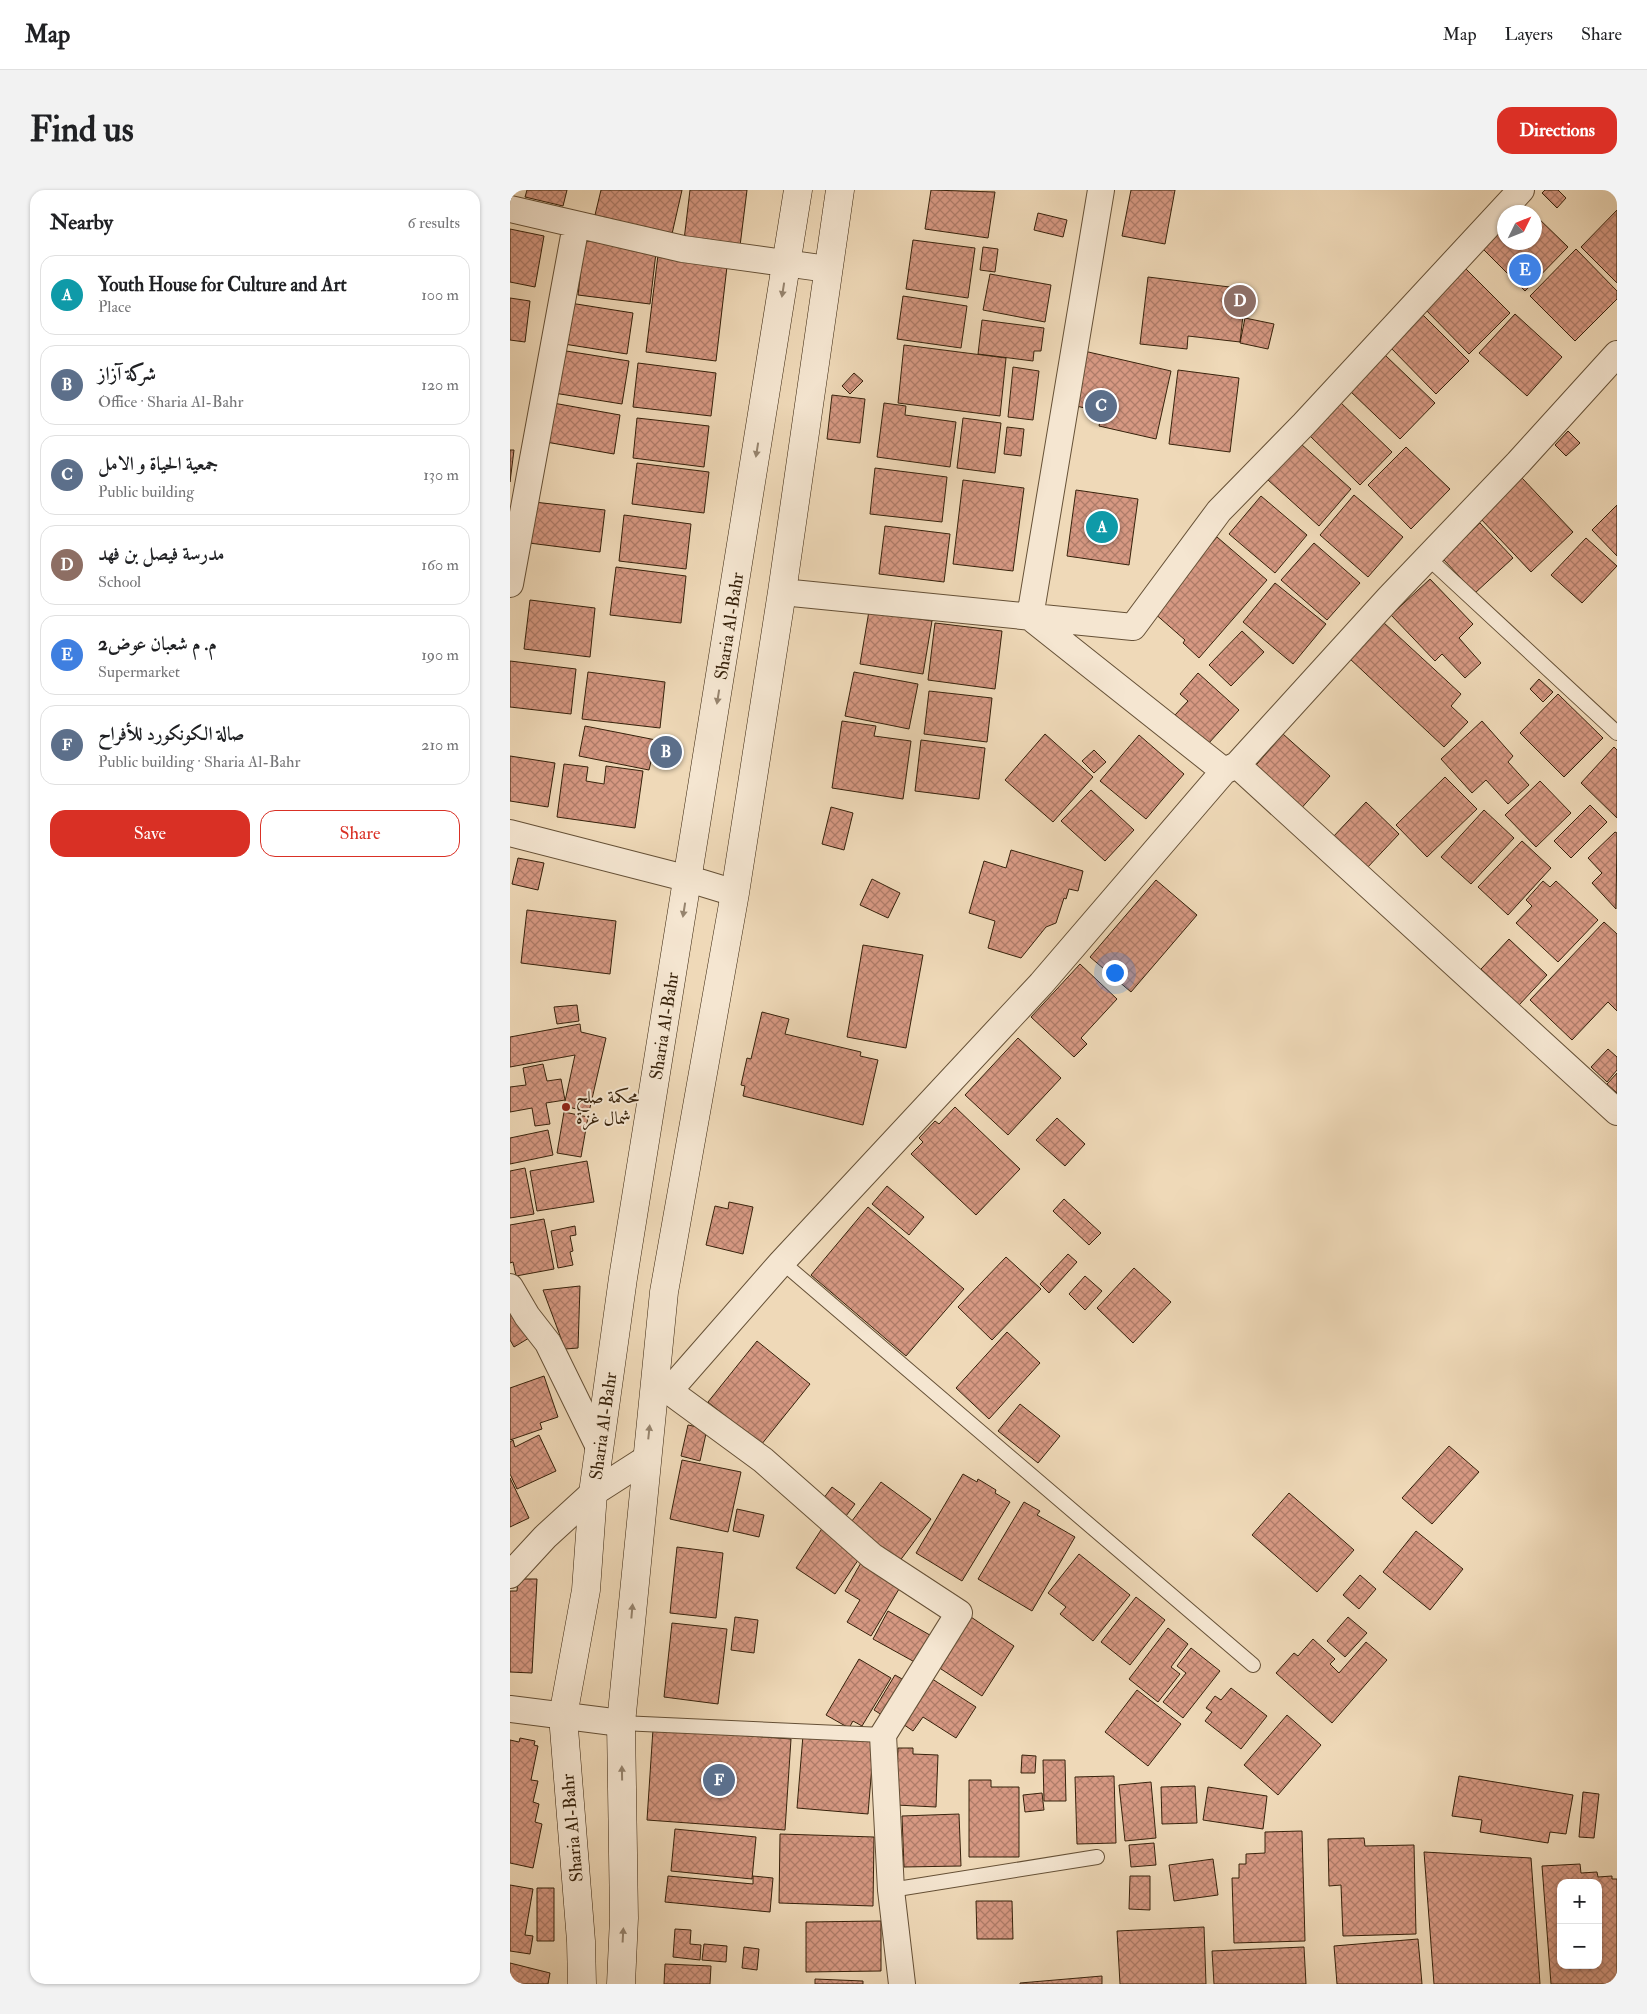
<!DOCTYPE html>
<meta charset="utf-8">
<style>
:root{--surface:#fff;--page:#f2f2f2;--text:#202124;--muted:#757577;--line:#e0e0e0;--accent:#d93025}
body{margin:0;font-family:"IM FELL Double Pica",Amiri,serif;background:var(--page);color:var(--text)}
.controls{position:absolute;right:15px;bottom:15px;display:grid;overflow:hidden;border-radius:10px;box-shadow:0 1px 4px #0004}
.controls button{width:45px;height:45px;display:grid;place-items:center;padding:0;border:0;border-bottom:1px solid var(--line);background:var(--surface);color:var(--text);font:25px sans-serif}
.compass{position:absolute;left:987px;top:15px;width:45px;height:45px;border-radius:50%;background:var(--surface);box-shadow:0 1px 4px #0004;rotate:47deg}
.you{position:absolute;left:604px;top:782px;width:18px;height:18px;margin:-12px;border:4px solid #fff;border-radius:50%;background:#1a73e8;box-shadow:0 0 0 8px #1a73e833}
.badge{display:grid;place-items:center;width:32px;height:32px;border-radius:50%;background:var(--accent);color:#fff;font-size:16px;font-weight:700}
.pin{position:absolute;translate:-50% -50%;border:2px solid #fff;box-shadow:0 1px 5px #0006}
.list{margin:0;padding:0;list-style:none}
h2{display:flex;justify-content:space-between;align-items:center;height:65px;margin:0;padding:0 20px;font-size:21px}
h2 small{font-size:16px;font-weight:400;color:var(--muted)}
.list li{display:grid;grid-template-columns:32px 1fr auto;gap:15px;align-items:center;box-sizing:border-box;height:80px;margin:0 10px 10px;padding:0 10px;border:1px solid var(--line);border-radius:15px}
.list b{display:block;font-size:19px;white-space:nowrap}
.list p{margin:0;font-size:16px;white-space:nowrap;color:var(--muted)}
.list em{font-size:16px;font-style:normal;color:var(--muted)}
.actions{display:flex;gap:10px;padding:15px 20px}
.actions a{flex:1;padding:11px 0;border:1px solid var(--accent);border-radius:15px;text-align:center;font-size:18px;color:var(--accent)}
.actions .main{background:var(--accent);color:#fff}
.map{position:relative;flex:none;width:1107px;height:1794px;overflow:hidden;border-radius:15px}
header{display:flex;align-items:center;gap:30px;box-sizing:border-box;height:70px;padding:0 25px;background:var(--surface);border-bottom:1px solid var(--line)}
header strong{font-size:24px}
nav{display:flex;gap:28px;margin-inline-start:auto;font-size:18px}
.intro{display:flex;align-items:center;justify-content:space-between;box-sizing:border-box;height:120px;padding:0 30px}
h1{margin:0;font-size:35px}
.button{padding:12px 22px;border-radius:15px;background:var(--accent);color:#fff;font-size:18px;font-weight:700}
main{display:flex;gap:30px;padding:0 30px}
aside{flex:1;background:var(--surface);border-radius:15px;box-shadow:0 1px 4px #0004}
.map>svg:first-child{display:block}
.building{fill:url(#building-cross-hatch);stroke:#37220b;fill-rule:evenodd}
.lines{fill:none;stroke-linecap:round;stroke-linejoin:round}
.service-casing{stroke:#655036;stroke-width:16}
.minor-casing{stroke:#655036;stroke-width:28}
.secondary-casing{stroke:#37220b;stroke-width:29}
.service{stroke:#f5e6d1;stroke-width:14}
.minor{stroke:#f5e6d1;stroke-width:26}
.secondary{stroke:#f5e6d1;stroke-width:28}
.oneway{fill:#96846e}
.poi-dot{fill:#8f2418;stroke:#f5e6d1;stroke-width:2}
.labels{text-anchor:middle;stroke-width:4;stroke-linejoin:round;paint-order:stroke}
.street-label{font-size:18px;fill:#37220b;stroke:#f5e6d1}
.poi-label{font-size:18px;fill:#37220b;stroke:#f5e6d1;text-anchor:start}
</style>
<header>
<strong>Map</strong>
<nav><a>Map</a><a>Layers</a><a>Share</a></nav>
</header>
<div class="intro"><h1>Find us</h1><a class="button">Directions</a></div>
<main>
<aside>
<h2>Nearby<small>6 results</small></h2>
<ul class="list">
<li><span class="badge" style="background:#0f9aa8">A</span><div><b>Youth House for Culture and Art</b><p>Place</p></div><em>100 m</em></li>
<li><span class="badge" style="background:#5c6f8a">B</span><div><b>شركة آزاز</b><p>Office · Sharia Al-Bahr</p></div><em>120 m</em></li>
<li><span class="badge" style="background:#5c6f8a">C</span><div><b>جمعية الحياة و الامل</b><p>Public building</p></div><em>130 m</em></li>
<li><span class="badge" style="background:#8d6e63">D</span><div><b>مدرسة فيصل بن فهد</b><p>School</p></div><em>160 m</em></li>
<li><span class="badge" style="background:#3f7fe0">E</span><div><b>م. م شعبان عوض2</b><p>Supermarket</p></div><em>190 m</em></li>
<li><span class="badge" style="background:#5c6f8a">F</span><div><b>صالة الكونكورد للأفراح</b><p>Public building · Sharia Al-Bahr</p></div><em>210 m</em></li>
</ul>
<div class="actions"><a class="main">Save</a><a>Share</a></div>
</aside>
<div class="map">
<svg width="1107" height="1794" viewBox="0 0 1107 1794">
<defs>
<pattern id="building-cross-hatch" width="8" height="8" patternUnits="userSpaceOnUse" patternTransform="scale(1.25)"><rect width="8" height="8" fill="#d69882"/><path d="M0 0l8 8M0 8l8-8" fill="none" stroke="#ae7c69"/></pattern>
</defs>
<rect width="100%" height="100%" fill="#efd9b8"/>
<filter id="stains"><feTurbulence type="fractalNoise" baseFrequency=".004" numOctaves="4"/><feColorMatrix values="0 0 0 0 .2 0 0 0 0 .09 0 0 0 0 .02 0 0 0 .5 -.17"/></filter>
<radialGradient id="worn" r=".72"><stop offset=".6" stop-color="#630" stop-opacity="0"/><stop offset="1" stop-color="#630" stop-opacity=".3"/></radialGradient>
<path class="building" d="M17 0H57L53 16 15 7Z
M91 0H172L162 44 85 25Z
M180 0H237L230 56 174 50Z
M421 0 485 2 478 48 415 39Z
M621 0H665L655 54 612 46Z
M1035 0H1048L1056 8 1047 18 1032 3Z
M1107 20V93L1071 57Z
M528 23 557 30 553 47 524 40Z
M1024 24 1058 57 1015 101 972 58 994 36V52H1024Z
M0 39 34 46 25 97 0 92Z
M75 45 147 54 140 114 68 105Z
M403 50 465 58 458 108 396 99Z
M473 57 488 59 485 82 470 80Z
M1066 59 1107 101V109L1065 151 1020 106Z
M148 65 218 68 206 171 136 162Z
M954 77 1000 123 959 164 914 118Z
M480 84 541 95 535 132 473 120Z
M638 87 736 99 730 152 678 146 677 159 630 154Z
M393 106 457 116 451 158 387 149Z
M0 108 20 111 15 152 0 150Z
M60 113 123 123 117 164 54 154Z
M911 123 959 171 926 204 878 155Z
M1005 124 1052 167 1017 206 969 163Z
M735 128 764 134 758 159 730 153Z
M472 130 534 138 531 161H524L523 171 468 164Z
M394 155 496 168 490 226 388 213Z
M50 160 119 171 112 214 44 203Z
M574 161 661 181 646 249 589 236 592 222 562 215Z
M875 165 925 213 890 249 840 201Z
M128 173 206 183 201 226 123 217Z
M503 177 529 181 523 230 498 227Z
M668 180 729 188 720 262 659 254Z
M344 183 353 191 340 204 332 196Z
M322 205 355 209 350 253 317 249Z
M829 211 882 262 850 295 798 244Z
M43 213 110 225 104 264 36 252Z
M374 213 396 216 395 225 446 232 440 277 367 267Z
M127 228 199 236 194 277 123 268Z
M453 228 491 233 485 283 447 278Z
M497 237 514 239 511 266 494 264Z
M1058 241 1070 253 1056 266 1045 255Z
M791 254 841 299 809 336 758 290Z
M896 257 940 299 901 339 858 295Z
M0 260H4L0 292Z
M127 273 199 282 194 323 122 314Z
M365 278 437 287 432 332 360 324Z
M1012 288 1063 342 1021 382 970 328Z
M453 290 514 298 503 381 443 374Z
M566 300 628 309 619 375 557 366Z
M844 305 893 347 858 387 810 345Z
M751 306 797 345 765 383 719 344Z
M24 312 95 320 90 362 19 353Z
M1107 315V366L1082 340Z
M114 325 181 334 176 379 109 371Z
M970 333 1003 368 965 403 933 369Z
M375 336 440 344 434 392 369 384Z
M707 347 757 390 689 468 673 453 675 450 643 422Z
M1076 348 1107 376 1072 413 1041 385Z
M804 353 850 393 817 430 771 390Z
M106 377 176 386 171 433 100 425Z
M920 389 963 434 949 448 971 473 955 488 932 464 925 471 881 425Z
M765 393 816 434 783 474 733 432Z
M20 410 85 418 80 467 14 459Z
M359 421 422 431 413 484 350 474Z
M873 432 951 504 941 516 958 532 934 557 839 468Z
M425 433 492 441 485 499 418 490Z
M732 441 754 462 721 496 699 475Z
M0 471 66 479 61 524 0 517Z
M78 482 155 492 150 538 72 529Z
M344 482 408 494 399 539 335 526Z
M688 483 729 520 698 554 665 525 678 511 670 504Z
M1029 489 1043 502 1033 512 1020 499Z
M419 501 482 508 477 552 414 544Z
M1048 504 1093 548 1054 587 1010 543Z
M332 531 366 536 364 546 401 551 393 609 322 598Z
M972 531 1003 566 998 572 1019 595 998 614 976 590 962 603 931 569Z
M75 536 146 550 139 580 69 566Z
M535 544 583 587 543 632 495 590Z
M773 544 820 586 788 622 741 581Z
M629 545 674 584 636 629 590 591Z
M411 550 475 558 469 609 405 601Z
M1104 557 1107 560V628L1071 593Z
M584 560 596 572 584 583 572 571Z
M0 566 45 573 38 617 0 611Z
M54 574 78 577 76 591 94 594 96 576 133 581 125 638 47 627Z
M935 587 967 619 917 667 886 635Z
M1030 591 1061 623 1026 657 995 625Z
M581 600 624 640 595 671 551 631Z
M856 612 889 644 856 679 822 648Z
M1080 615 1097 632 1061 668 1044 651Z
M321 617 343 623 334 660 312 654Z
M974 620 1004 648 961 694 931 667Z
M1105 642 1107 643 1106 719 1082 693 1092 683 1078 668Z
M1012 651 1041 678 998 725 968 697Z
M501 660 573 681 568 701 559 699 556 709 554 708 546 733 536 737 511 768 478 758 485 731 459 723 474 671 496 678Z
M8 668 34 673 28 700 2 694Z
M362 689 390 703 378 728 350 715Z
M646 690 687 725 621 802 580 767Z
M1033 691 1040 697 1046 691 1088 730 1048 772 1006 733 1022 716 1016 710Z
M17 720 106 731 100 784 11 773Z
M1094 732 1107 744V821L1098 812 1062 850 1020 810Z
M999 749 1037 785 1009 815 971 779Z
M353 755 413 765 396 858 337 847Z
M570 774 607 809 571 848 577 854 564 867 521 827Z
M67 815 69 831 47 834 44 817Z
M252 822 279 829 275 844 351 862 350 866 368 870 353 935 233 906 235 896 231 895 237 868 241 869Z
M70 834 71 842 96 848 79 922 54 916 65 865 0 877V847Z
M508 848 551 888 498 945 455 905Z
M1098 859 1107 867V880L1097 892 1081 877Z
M33 874 37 891 51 889 55 910 36 913 40 934 25 936 22 918 0 922V897L16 895 13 878Z
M1107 883V903L1097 894Z
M445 917 510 979 466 1025 401 964 413 952 409 948 425 931 429 934Z
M54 922 78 927 71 967 47 963Z
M547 928 575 954 555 976 526 950Z
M38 940 43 965 0 974V948Z
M77 971 84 1012 27 1021 20 981Z
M15 978 24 1024 0 1028V981Z
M377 996 414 1027 399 1045 362 1014Z
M554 1009 591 1043 579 1055 543 1021Z
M219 1012 243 1017 233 1064 196 1055 205 1016 218 1019Z
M358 1017 454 1099 396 1166 301 1085Z
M34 1029 44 1079 6 1086 3 1072 0 1073V1035Z
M65 1036 66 1045 60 1046 63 1061 60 1062 63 1075 48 1078 41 1041Z
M558 1064 567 1072 539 1103 530 1094Z
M496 1067 531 1099 482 1150 448 1117Z
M624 1078 661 1112 623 1153 587 1118Z
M575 1086 592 1101 575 1120 559 1104Z
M70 1096 68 1158 55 1159 33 1100Z
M0 1116 19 1148 4 1157 0 1150Z
M497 1142 530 1173 479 1229 446 1198Z
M247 1151 300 1194 251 1255 198 1212Z
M34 1186 48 1227 30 1233 32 1239 0 1250V1198Z
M510 1214 550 1246 528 1273 488 1241Z
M178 1235 197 1239 190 1271 171 1266Z
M29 1245 46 1281 7 1299 0 1284V1252L3 1250 5 1257Z
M939 1256 969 1282 922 1334 892 1308Z
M172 1270 231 1282 218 1342 160 1329Z
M453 1284 467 1292 468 1289 486 1300 485 1303 500 1312 452 1391 406 1363Z
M0 1288 19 1328 0 1337Z
M371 1292 421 1329 386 1376 336 1339Z
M322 1297 345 1314 333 1330 310 1313Z
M779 1303 844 1360 807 1402 742 1345Z
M514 1312 530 1321 527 1325 565 1347 522 1421 468 1389Z
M227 1319 254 1325 249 1347 223 1341Z
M313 1337 353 1363 325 1404 286 1378Z
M906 1341 953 1379 920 1420 873 1382Z
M167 1357 213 1363 206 1428 160 1423Z
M569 1364 620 1405 583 1451 550 1424 556 1417 538 1403Z
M352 1371 392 1394 361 1446 337 1432 350 1410 335 1401Z
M850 1385 866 1399 849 1419 833 1405Z
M8 1389H27L22 1483 0 1482V1401H7Z
M626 1407 655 1430 620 1475 591 1452Z
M378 1421 425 1448 410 1475 363 1449Z
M455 1423 504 1456 472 1506 422 1473Z
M225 1427 248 1430 244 1463 221 1460Z
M838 1427 857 1443 835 1467 817 1451Z
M162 1433 217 1439 208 1514 154 1507Z
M658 1438 678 1454 661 1477 670 1484 648 1512 619 1489Z
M803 1449 825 1469 820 1474 829 1483 856 1452 877 1470 822 1533 766 1483 784 1463 788 1466Z
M681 1458 710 1481 673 1528 653 1512 676 1483 667 1476Z
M349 1469 381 1488 352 1536 343 1531 339 1538 316 1525Z
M385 1485 401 1494 380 1530 364 1520Z
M416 1485 466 1517 446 1548 413 1527 403 1541 387 1530Z
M721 1498 757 1526 731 1559 695 1531 702 1522 696 1518 705 1506 711 1510Z
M627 1500 671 1534 638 1576 595 1542Z
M777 1525 811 1555 768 1605 734 1575Z
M143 1539 281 1549 275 1640 137 1630Z
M293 1545 364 1551 358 1624 287 1618Z
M10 1548 25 1551 24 1555 28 1556 21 1590 28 1591 23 1612 29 1614 25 1632 32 1634 23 1678 0 1673V1550L9 1552Z
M388 1558H403V1564L428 1565 426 1617 386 1615Z
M512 1565 526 1566 525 1583H511Z
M533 1570H555L556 1611H534Z
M604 1586 606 1653 567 1654 565 1587Z
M949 1586 1063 1605 1056 1644 1040 1642 1038 1653 970 1642 972 1630 942 1626Z
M459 1590H481V1597H509V1667H459Z
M641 1592 646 1648 615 1651 609 1595Z
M685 1596 687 1633 652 1634 651 1597Z
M698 1597 757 1606 753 1639 693 1630Z
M1073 1602 1089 1604 1084 1648 1069 1647Z
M532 1603 534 1620 515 1622 513 1605Z
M449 1624 451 1676 394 1677 392 1626Z
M165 1639 246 1647 242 1689 161 1681Z
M792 1641 795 1751 724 1753 722 1688H729V1674H736V1664L755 1663V1642Z
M270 1644 364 1647 363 1716 269 1713Z
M854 1648 855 1656 904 1655 906 1744 833 1746 831 1695 819 1696 818 1649Z
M644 1653 646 1675 621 1677 619 1655Z
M914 1662 1021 1668 1030 1794H924Z
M703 1669 708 1705 664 1711 659 1675Z
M1070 1674 1071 1683 1087 1682 1088 1687 1102 1686V1689H1107V1794H1041L1032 1676ZM1051 1693H1088V1775H1051Z
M158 1686 243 1694V1686L263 1688 260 1722 155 1712Z
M620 1686H640V1720L619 1719Z
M0 1695 23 1699 15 1745 23 1746 20 1764 0 1761Z
M27 1698H44V1751H27Z
M466 1711H502L503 1749H467Z
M371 1731V1781L296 1782V1732Z
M694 1737 696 1794H610L607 1741Z
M165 1739 181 1740 180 1754 191 1755 190 1770 163 1767Z
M908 1749 912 1794H827L824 1756Z
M194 1754 217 1756 216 1772 192 1770Z
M234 1757 249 1759 247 1780 232 1778Z
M794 1757 796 1794H704L702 1761Z
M0 1773 40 1783 38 1794H0Z
M155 1774 201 1776 200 1794H154Z
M592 1786V1794H510V1793Z
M305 1789 353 1791V1794H305Z"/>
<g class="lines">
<g class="service-casing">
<path id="service" d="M917 367 1107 543
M272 1072 743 1475
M111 1533 373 1545
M381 1700 587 1667"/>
</g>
<g class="minor-casing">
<path id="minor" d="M0 19 173 59 318 79
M0 394 66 35
M272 402 623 437 709 321 794 234 1011 0
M520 427 591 0
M520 427 714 581
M727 575 1107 922
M0 643 179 689 225 703
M0 1097 17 1126 38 1153 89 1257
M145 1193 159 1201 272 1072 531 794 714 581 727 575 879 408 1008 273 1107 164
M159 1201 253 1270 362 1366 449 1423 373 1545 381 1700 392 1794
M0 1385 35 1347 83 1303 136 1269
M0 1519 111 1533"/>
</g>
<g class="secondary-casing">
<path id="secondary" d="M72 1794 71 1751 53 1526 76 1400 83 1303 113 1088 288 0
M111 1794 114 1728 111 1533 154 1102 225 703 272 402 330 0"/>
</g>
<use href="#service" class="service"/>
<use href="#minor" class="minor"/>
<use href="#secondary" class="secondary"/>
</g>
<defs><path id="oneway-solid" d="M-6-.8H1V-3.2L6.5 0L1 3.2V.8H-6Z" transform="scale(1.25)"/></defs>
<g class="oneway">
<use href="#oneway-solid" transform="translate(273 100) rotate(99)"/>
<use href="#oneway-solid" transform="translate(247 260) rotate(99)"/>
<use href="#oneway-solid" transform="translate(208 507) rotate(99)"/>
<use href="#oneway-solid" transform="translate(174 720) rotate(99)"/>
<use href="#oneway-solid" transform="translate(139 1242) rotate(-84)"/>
<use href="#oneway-solid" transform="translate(122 1421) rotate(-85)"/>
<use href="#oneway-solid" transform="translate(112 1583) rotate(-91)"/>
<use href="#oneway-solid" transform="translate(113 1745) rotate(-87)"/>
</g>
<circle class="poi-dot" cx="56" cy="917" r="5"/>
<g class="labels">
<g class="street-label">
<text transform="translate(219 436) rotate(-81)" y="6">Sharia Al-Bahr</text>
<text transform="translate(154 836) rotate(-81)" y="6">Sharia Al-Bahr</text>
<text transform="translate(93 1236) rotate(-82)" y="6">Sharia Al-Bahr</text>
<text transform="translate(62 1638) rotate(-95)" y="6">Sharia Al-Bahr</text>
</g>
<g class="poi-label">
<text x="66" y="913">محكمة صلح<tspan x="66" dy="21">شمال غزة</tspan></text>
</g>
</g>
<rect width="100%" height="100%" filter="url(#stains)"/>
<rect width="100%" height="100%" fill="url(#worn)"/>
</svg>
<div class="controls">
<button>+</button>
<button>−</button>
</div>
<svg class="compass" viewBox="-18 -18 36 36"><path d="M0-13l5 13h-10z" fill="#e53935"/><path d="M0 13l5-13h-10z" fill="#757577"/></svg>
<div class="you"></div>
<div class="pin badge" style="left:592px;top:337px;background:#0f9aa8">A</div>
<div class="pin badge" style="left:156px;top:562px;background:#5c6f8a">B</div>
<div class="pin badge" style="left:591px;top:216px;background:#5c6f8a">C</div>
<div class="pin badge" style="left:730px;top:111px;background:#8d6e63">D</div>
<div class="pin badge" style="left:1015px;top:80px;background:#3f7fe0">E</div>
<div class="pin badge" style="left:209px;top:1590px;background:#5c6f8a">F</div>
</div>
</main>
